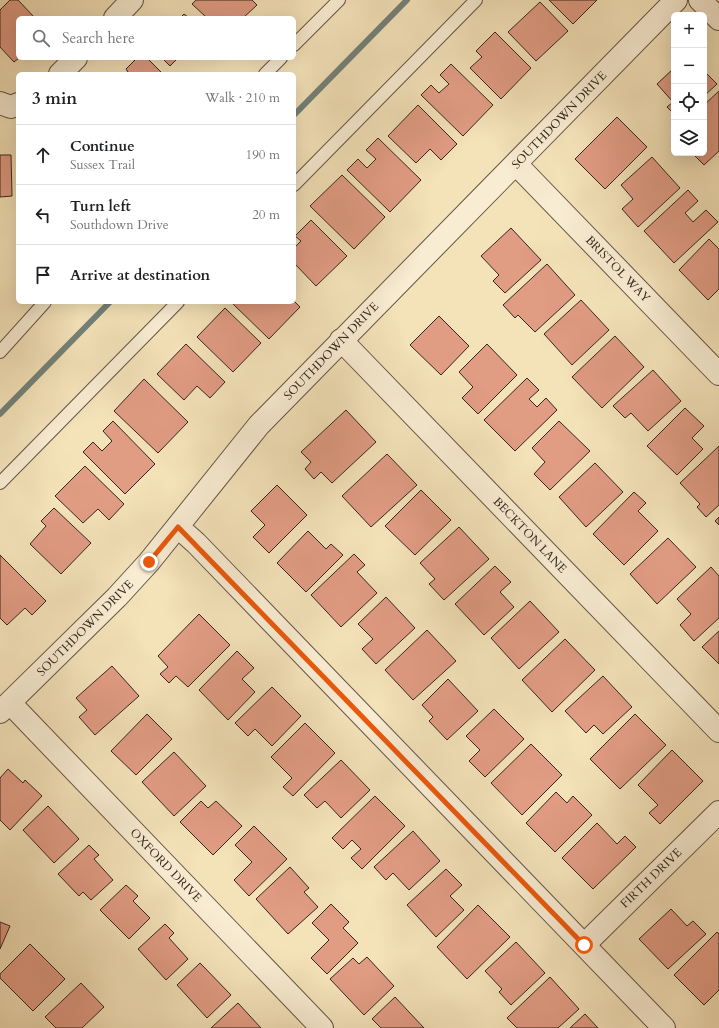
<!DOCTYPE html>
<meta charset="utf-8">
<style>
:root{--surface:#fff;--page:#f6f6f6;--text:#202124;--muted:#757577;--line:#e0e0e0}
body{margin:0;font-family:Cardo,serif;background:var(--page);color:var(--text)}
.controls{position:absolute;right:12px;top:12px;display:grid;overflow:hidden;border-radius:6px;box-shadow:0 4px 16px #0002}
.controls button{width:36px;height:36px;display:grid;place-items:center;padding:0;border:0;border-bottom:1px solid var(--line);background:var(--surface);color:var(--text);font:20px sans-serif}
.stop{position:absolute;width:12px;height:12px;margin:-9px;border:3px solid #ea580c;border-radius:50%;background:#fff}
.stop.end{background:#ea580c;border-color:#fff;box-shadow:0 1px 4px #0008}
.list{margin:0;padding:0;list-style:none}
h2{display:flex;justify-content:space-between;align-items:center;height:52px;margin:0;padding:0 16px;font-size:17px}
h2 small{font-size:13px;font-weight:400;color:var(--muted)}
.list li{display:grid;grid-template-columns:26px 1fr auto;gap:12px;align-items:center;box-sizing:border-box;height:60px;padding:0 16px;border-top:1px solid var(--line)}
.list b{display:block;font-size:15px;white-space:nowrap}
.list p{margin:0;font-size:13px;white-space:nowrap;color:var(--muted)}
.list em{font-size:13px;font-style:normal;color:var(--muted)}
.icon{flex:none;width:22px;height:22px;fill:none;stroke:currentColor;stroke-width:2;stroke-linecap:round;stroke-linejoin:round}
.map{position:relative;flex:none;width:719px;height:1028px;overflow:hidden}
.search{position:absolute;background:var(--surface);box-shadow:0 4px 16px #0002;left:16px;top:16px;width:280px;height:44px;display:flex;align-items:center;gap:10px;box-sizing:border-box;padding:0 14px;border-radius:6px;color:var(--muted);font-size:15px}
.panel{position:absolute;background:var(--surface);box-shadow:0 4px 16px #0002;left:16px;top:72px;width:280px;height:232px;border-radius:6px}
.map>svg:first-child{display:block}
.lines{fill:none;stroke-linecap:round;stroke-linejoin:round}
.stream{stroke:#738178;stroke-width:6}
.building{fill:#e19c84;stroke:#35261d}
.lane-casing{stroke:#655544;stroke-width:14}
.street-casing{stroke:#655544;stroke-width:24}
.lane{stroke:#f8ecd2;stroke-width:12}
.street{stroke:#f8ecd2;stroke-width:22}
.route{stroke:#ea580c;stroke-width:5}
.labels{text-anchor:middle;stroke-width:4;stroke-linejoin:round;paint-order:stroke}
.street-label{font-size:12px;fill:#35261d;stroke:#f8ecd2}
</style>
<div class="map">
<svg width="719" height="1028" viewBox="0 0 719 1028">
<rect width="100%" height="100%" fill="#f4e2b9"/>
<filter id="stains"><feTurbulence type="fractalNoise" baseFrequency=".005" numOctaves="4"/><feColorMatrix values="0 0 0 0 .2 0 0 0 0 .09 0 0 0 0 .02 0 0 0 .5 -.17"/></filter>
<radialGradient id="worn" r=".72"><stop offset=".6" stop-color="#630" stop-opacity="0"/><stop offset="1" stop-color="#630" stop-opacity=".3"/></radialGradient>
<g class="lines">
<path class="stream" d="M294 115 407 0
M0 414 110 302"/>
</g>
<path class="building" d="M10 0H18L35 18H18L19 58 14 62 0 47V10Z
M196 0H252L257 5 243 18H207L192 4Z
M549 0H597L573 24Z
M540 2 568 31 536 61 508 32Z
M184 14 189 18H180Z
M495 32 531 68 501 99 470 68 482 57 476 51Z
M137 58H147L163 74H125L128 72 126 69Z
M162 58H178L170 66Z
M451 64 493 105 463 136 421 95 431 85 439 93 449 84 440 75Z
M674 68V114L667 107 673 102 657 84Z
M704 71 717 84 704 96Z
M719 91V151L704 165 692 153H704V105Z
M418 105 457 144 441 160 430 149 416 163 388 136Z
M617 117 647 147 605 189 575 159Z
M378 138 421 180 390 212 347 170 358 159 367 168 376 159 366 150Z
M0 155H11L12 196 0 197Z
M652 157 680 188 638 227 622 209 633 199 621 185Z
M342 175 385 217 354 249 310 206Z
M688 190 698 201 685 213 693 222 706 210 718 222 674 263 644 231Z
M311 220 347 256 316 286 294 263V248L301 241 295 236Z
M511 228 541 260 505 293 493 281 499 275 481 256Z
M709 239 719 249V289L708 300 679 270Z
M547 264 575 295 535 332 518 315 515 318 503 305Z
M581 300 609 330 572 365 544 334Z
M294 301 300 307 269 339 231 302Z
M225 308 261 343 233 372 197 337Z
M439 316 469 346 441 375 410 345Z
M615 336 644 367 602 408 572 377Z
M186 344 225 382 210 398 197 386 184 400 157 374Z
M487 344 517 375 478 414 462 398 473 387 459 372Z
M653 370 681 401 648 431 631 413 625 418 613 406Z
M527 378 539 390 529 399 537 407 546 398 557 410 515 451 484 420Z
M144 379 188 422 158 453 114 411Z
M685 408 704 426 692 438 703 449 677 475 647 446Z
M346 410 376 442 332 483 321 472 314 479 305 469 311 462 301 452Z
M113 421 155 464 125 494 83 452 93 442 102 451 112 441 103 431Z
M559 421 590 451 550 490 534 474 545 462 532 448Z
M719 446V505L706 517 697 507 700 504 680 483Z
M387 454 417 485 371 527 342 496Z
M595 463 623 492 586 527 559 497Z
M85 466 124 504 109 520 98 509 83 523 55 496Z
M277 485 307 515 269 553 253 537 265 525 251 511Z
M421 490 451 520 415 555 385 526Z
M634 492 646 503 638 511 658 531 624 565 593 534Z
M54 508 91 543 61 574 30 544 46 526 41 521Z
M719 517V525L715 521Z
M459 527 489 559 444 600 429 584 435 579 420 563Z
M308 531 326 549 331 544 343 555 306 592 277 563Z
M668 538 696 567 657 604 630 574Z
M354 554 365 565 357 572 377 593 341 627 311 595Z
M0 555 46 601 32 615 25 608 7 625 0 618Z
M495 566 511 582 500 592 514 607 484 635 455 604Z
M711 567 719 576V618L694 641 680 625 691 614 677 599Z
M386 597 415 628 376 664 362 649 373 639 358 624Z
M530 601 559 632 519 669 491 638Z
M199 614 230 645 188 687 176 676 169 683 160 674 168 667 158 656Z
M427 630 456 661 413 700 385 670Z
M719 631V664L702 647Z
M565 639 595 670 552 712 522 680Z
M237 651 254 668 242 679 255 692 228 720 199 690Z
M112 666 139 696 95 735 79 717 87 710 76 698Z
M603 676 632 707 603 734 594 725 586 733 565 711Z
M448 679 478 711 447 740 429 721 433 717 422 705Z
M272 687 301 716 272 746 255 729 248 736 235 723Z
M494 709 524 739 485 777 469 761 480 750 466 736Z
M147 714 172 739 136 775 111 751Z
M635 714 666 745 620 789 590 759Z
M305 723 335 753 293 796 283 787 292 778 271 757Z
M531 744 562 775 522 815 491 783Z
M672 750 703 781 660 824 649 813 658 805 638 785Z
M174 752 206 786 174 816 142 782Z
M341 760 370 790 341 818 325 801 317 808 304 795Z
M8 769 23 783 25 780 42 796 10 830 0 820V778Z
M556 792 567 803 573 796 592 815 555 852 526 823Z
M375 796 405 826 362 869 351 858 361 849 352 840 343 849 332 838Z
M201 801 208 808 216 801 242 826 213 855 180 822Z
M48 806 79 839 54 863 23 830Z
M597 823 617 844 625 836 636 847 593 889 562 858Z
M254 826 287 859 249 896 234 880 252 862 235 845Z
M413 831 440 861 409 890 393 873 386 880 374 867Z
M89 845 99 855 94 859 113 880 91 900 83 892 79 896 58 874Z
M290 867 309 888 304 892 318 907 288 934 256 899Z
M446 869 462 885 450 896 464 910 436 937 407 905Z
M126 885 138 896 133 901 150 918 129 939 100 910Z
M331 904 349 922 343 928 358 943 327 974 311 958 329 940 312 923Z
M478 905 510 937 467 979 437 947Z
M671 909 687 926 693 921 706 934 668 969 639 939Z
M0 922 10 926 0 949Z
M165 924 174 933 169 938 188 959 166 980 138 949Z
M717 932 719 934V990L704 1005 674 975Z
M516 942 545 973 511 1005 499 992 502 989 485 971Z
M30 944 65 979 33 1011 0 978V974Z
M367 957 394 986 364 1015 330 979 353 958 359 964Z
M200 963 231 995 207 1018 177 985Z
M550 977 579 1009 558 1028H517L507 1018Z
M81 983 104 1007 82 1028H56L45 1017Z
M395 997 424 1028H381L372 1019Z
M238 1003 261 1028H211Z
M585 1014 598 1028H570Z"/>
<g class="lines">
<g class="lane-casing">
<path id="lane" d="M294 45 339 0
M265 74 281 58
M294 185 476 0
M0 352 45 302
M0 483 178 302"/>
</g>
<g class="street-casing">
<path id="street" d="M700 0 719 19
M115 18 132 0
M60 74 76 58
M0 103 11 107 18 104
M516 164 719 374
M341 340 719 731
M178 527 196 543 664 1028
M10 703 322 1028
M0 712 117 597 149 562 259 425 676 0
M584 945 719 812"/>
</g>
<use href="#lane" class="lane"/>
<use href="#street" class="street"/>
</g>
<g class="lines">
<path class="route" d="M149 562 178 527 584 945"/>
</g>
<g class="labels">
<g class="street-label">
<text transform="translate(559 120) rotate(-46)" y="4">SOUTHDOWN DRIVE</text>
<text transform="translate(618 269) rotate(46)" y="4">BRISTOL WAY</text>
<text transform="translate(331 351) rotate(-46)" y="4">SOUTHDOWN DRIVE</text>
<text transform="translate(530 535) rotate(46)" y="4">BECKTON LANE</text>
<text transform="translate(85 628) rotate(-45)" y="4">SOUTHDOWN DRIVE</text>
<text transform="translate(166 865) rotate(46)" y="4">OXFORD DRIVE</text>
<text transform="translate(651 878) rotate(-44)" y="4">FIRTH DRIVE</text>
</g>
</g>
<rect width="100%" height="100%" filter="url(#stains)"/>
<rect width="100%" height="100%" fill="url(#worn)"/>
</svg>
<div class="controls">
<button>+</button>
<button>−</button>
<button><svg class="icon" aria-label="locate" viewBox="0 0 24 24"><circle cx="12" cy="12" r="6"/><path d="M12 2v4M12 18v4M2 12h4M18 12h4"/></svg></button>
<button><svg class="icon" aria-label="layers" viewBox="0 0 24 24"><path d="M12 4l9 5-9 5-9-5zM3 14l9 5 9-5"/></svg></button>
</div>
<div class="stop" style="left:584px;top:945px"></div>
<div class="stop end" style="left:149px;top:562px"></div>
<div class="search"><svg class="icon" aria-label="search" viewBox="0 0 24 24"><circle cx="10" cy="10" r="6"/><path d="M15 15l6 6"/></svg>Search here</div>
<section class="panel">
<h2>3 min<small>Walk · 210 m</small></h2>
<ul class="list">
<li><svg class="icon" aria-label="ahead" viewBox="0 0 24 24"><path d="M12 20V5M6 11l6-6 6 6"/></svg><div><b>Continue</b><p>Sussex Trail</p></div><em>190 m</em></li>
<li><svg class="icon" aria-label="left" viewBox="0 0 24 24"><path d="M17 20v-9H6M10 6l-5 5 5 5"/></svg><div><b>Turn left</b><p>Southdown Drive</p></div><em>20 m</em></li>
<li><svg class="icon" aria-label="arrive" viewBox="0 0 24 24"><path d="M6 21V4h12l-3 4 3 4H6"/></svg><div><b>Arrive at destination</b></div></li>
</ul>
</section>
</div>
